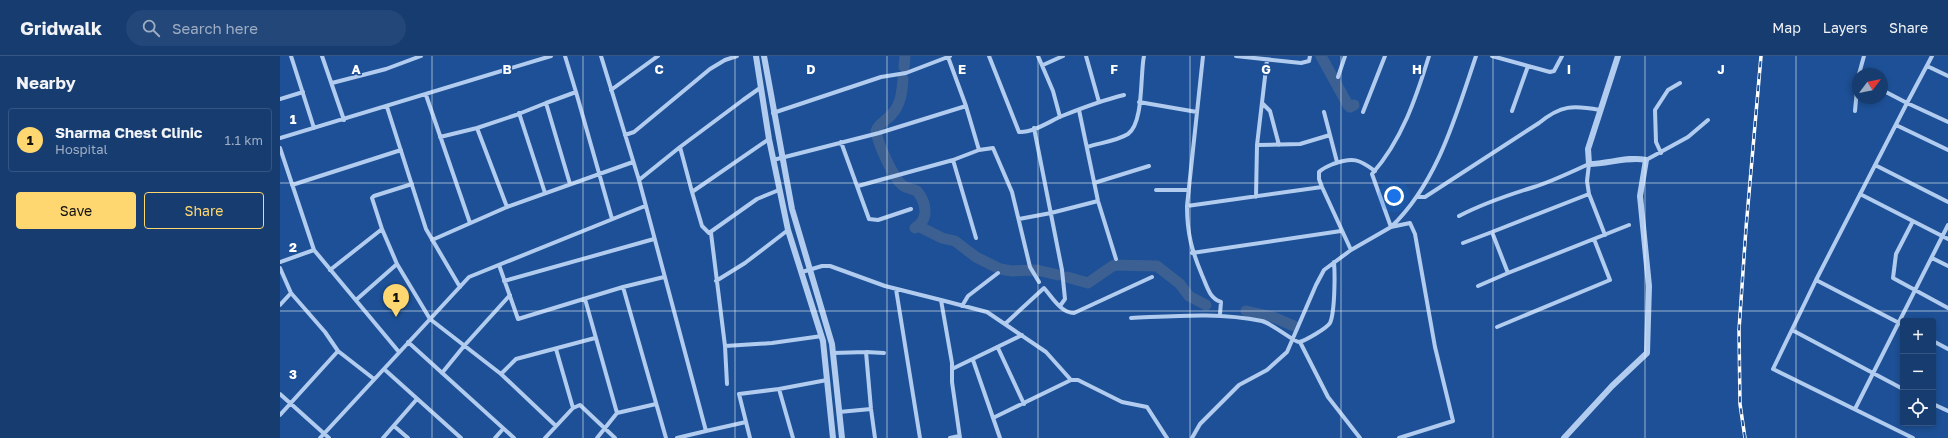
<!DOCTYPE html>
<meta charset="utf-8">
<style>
:root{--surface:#163c70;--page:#234778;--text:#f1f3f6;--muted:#9eadc3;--line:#355683;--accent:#fed770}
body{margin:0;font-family:"Golos Text",sans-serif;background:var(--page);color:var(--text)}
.controls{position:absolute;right:12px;bottom:12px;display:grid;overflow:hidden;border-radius:4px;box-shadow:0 2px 6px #0003}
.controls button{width:36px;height:36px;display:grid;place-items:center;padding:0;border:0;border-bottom:1px solid var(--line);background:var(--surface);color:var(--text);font:20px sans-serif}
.compass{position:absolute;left:1572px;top:12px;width:36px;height:36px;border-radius:50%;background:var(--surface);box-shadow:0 2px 6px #0003;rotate:58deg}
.you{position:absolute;left:1114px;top:140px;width:14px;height:14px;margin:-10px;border:3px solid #fff;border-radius:50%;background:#1a73e8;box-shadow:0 0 0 6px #1a73e833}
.badge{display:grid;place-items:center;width:26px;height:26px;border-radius:50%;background:var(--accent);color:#111;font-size:13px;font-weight:700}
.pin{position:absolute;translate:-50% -33px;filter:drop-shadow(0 1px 2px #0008)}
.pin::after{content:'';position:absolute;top:21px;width:14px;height:12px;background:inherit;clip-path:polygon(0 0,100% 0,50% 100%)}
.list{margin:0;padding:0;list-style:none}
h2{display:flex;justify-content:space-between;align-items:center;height:52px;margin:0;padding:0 16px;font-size:17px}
h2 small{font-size:13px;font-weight:400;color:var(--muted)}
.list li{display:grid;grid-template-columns:26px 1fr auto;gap:12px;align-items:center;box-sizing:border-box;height:64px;margin:0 8px 8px;padding:0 8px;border:1px solid var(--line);border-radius:4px}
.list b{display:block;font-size:15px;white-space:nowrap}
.list p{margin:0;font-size:13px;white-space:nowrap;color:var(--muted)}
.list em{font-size:13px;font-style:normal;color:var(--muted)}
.actions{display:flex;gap:8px;padding:12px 16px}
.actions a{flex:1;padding:9px 0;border:1px solid var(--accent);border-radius:4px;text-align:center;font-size:14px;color:var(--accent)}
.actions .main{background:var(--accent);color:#111}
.icon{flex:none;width:22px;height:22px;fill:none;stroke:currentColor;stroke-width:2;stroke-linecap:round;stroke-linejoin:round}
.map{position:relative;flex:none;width:1668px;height:382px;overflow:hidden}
header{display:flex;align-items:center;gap:24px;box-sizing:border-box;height:56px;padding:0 20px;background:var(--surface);border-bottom:1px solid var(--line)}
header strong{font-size:19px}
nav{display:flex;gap:22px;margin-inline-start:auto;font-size:14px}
.search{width:280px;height:36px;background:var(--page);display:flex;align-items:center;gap:10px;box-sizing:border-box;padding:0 14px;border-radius:22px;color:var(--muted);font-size:15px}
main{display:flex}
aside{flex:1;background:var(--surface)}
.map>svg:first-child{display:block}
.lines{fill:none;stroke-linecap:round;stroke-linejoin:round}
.river{stroke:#3d6093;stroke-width:11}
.minor{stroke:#b1ccef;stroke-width:4}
.tertiary{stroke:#b1ccef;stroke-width:6}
.rail-casing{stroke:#fff;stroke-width:3.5}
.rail{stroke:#1d5096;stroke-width:2;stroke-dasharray:6;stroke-linecap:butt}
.grid{fill:none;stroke:#fff;stroke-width:1;stroke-opacity:0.55}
.grid-label{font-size:13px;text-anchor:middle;font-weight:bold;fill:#fff;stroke:#1d5096;stroke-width:3;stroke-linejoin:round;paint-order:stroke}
</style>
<header>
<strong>Gridwalk</strong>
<div class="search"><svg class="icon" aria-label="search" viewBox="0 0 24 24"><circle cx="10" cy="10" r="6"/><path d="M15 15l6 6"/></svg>Search here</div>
<nav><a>Map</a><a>Layers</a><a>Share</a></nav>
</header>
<main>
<aside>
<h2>Nearby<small></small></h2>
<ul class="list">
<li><span class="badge">1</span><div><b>Sharma Chest Clinic</b><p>Hospital</p></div><em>1.1 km</em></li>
</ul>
<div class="actions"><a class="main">Save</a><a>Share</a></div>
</aside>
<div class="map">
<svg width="1668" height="382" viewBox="0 0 1668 382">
<rect width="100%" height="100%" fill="#1d5096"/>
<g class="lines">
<path class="river" d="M1041 0 1068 49 1070 51 1074 49
M624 11 625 0
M623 23C622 36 621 49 611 59 607 64 598 68 596 75 598 88 613 121 622 129 627 133 632 132 637 135 646 146 650 163 635 172
M638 170 662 182 675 185 696 201 720 213 732 215 757 214 778 219
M787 221 808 227 834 209 877 210 900 228 909 240 926 249
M966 255 993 261 1014 270"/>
<path class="minor" d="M11 0 34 72
M42 0 64 64
M285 0 296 36
M321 0 359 124 426 375 397 382
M709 0 739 76C753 77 770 65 782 60 802 52 823 44 844 39
M758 0 773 35 780 61
M806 0 819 46
M923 0 907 150 1042 131
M956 0 1021 7 1029 5 1030 0
M1212 0 1270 16 1274 15 1282 0
M763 9 783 0
M1647 10 1668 20
M1579 18 1584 0
M1058 21 1065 0
M52 27 106 13 141 0
M331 34 378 0
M1602 34 1627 47 1652 0
M146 39 190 167
M0 43 23 36
M859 46 917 56
M982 47 990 55 999 89
M686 50 699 94
M107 51 146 173 180 231
M799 54 818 145 836 203
M1232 55 1248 10
M1575 55 1578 23
M1044 56 1057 106
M1083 56 1105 0
M239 57 265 137
M493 57 601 21 626 17 668 1
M1616 69 1668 94
M197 72 227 151
M754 72 782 214 785 243 780 250
M345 79 354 76 430 13 445 4 457 0
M160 81 197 72 236 59 266 47
M0 82 271 0
M561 86 589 163 598 164 631 153
M977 89 1020 88 1050 79
M400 91 463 44 480 32
M807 91C819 87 837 85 848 78 864 67 860 18 864 0
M0 92 34 194 119 296
M1381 97 1376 86 1375 54 1388 34 1400 27
M493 104 599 77 686 50 668 1 670 0
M673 104 696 182
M1366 104 1408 81 1428 64
M1595 109 1668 146
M359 124 400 91 412 136 489 83
M814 127 869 110
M290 128 266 47 296 36 332 163
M12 129 121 94
M578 130 673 104 699 94 713 92 732 136 750 211 759 226
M876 134H908
M412 136 422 170 429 177 477 143 499 134
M1309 138 1325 179
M1580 138 1668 183
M976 141 977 89 987 4
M1137 141H1145L1259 67C1281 49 1293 49 1320 54
M907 150C907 178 912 195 922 219 927 230 929 242 941 246L940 258
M1179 160C1204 147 1228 139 1254 131 1273 125 1291 116 1309 108L1307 125 1309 138 1212 176 1228 217 1349 169
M739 163 771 157 818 145
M1633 165 1616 198 1613 222 1668 252
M102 173 92 142 94 140 132 128
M431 177 445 290 447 328
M152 184 227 151 353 106
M1183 187 1212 176
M1071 194 1042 131 1039 123V116C1043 112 1048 110 1053 108 1073 101 1079 103 1095 115
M912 197 1061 175
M1652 202 1668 210
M0 206 34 194
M219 209 238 263 343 231
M0 212 11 237 45 276 58 295 94 323
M50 214 102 173 117 208 150 263 221 318
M522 216 542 210H550L605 230 661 244
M384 221 343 231 386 382
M1536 224 1623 269
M224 225 374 183
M436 225 465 207 508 174
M1198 230 1228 217
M616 233 640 382
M305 243 337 357
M76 244 117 208
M0 249 11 237
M682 250 688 240 718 217
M851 262C896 260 938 256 982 265 993 268 1014 286 1019 286 1025 285 1047 272 1050 267 1055 256 1055 218 1054 206
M725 268 764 232C772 241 781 257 794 257L872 221
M1217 271 1330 224 1314 183
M1512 274 1623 333
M1653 285 1668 293
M128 286 234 382
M1020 286 1048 341 1080 382
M445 290 492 287 542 280
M718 292 744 348
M276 293 293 352
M586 296 604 297
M553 297 586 296 591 353 595 382
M693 304 720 382
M104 313 181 382
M672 313 742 279
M162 317 184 290 230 239
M499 333 513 382
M0 338 49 382
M1653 348 1668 355
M1575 353 1668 169
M559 356 591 353
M0 359 58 295
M713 362 791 324H798L842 346 867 351 887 382
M114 370 128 382
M276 370 221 318 236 303 315 282
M426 375 466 366
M40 382 189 221 365 150
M103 382 137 343
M215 382 223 373
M265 382 293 352 300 349 335 382
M317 382 337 357 376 348
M470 382 459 338 499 333 547 324
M670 382 679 380
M680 382 672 326V307L661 244 707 256 766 296 791 324
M912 382 920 368 959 329 987 314 1007 296 1036 229 1044 214 1071 194 1111 171 1092 118C1122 84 1136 42 1149 0
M1119 382 1173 365 1155 291 1135 178 1130 167 1111 171C1158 126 1176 59 1196 0
M1633 382 1493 313 1536 224 1627 47 1668 66"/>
<path class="tertiary" d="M476 0 489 83 508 174 543 285 553 382
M484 0 512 153 552 288 562 382
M1284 382 1332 330 1367 297 1369 230 1360 140 1366 104C1349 100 1328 108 1309 108L1308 93 1338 0"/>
<g class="rail-casing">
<path id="rail" d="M1465 382 1460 348 1459 274 1466 172 1481 0"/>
</g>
<use href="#rail" class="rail"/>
</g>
<path class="grid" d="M152 0V382M303 0V382M455 0V382M607 0V382M758 0V382M910 0V382M1061 0V382M1213 0V382M1365 0V382M1516 0V382M0 127H1668M0 255H1668"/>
<g class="grid-label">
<text x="76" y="18">A</text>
<text x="227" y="18">B</text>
<text x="379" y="18">C</text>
<text x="531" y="18">D</text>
<text x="682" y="18">E</text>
<text x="834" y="18">F</text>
<text x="986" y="18">G</text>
<text x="1137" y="18">H</text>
<text x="1289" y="18">I</text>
<text x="1441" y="18">J</text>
<text x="13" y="68">1</text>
<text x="13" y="196">2</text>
<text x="13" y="323">3</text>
</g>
</svg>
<div class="controls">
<button>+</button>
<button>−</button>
<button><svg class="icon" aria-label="locate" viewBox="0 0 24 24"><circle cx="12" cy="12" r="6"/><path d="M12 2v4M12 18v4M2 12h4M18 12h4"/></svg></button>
</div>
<svg class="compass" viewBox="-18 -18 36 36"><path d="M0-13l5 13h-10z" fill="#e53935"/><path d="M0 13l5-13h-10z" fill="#9eadc3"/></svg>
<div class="you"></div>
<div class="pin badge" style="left:116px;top:261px">1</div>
</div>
</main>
